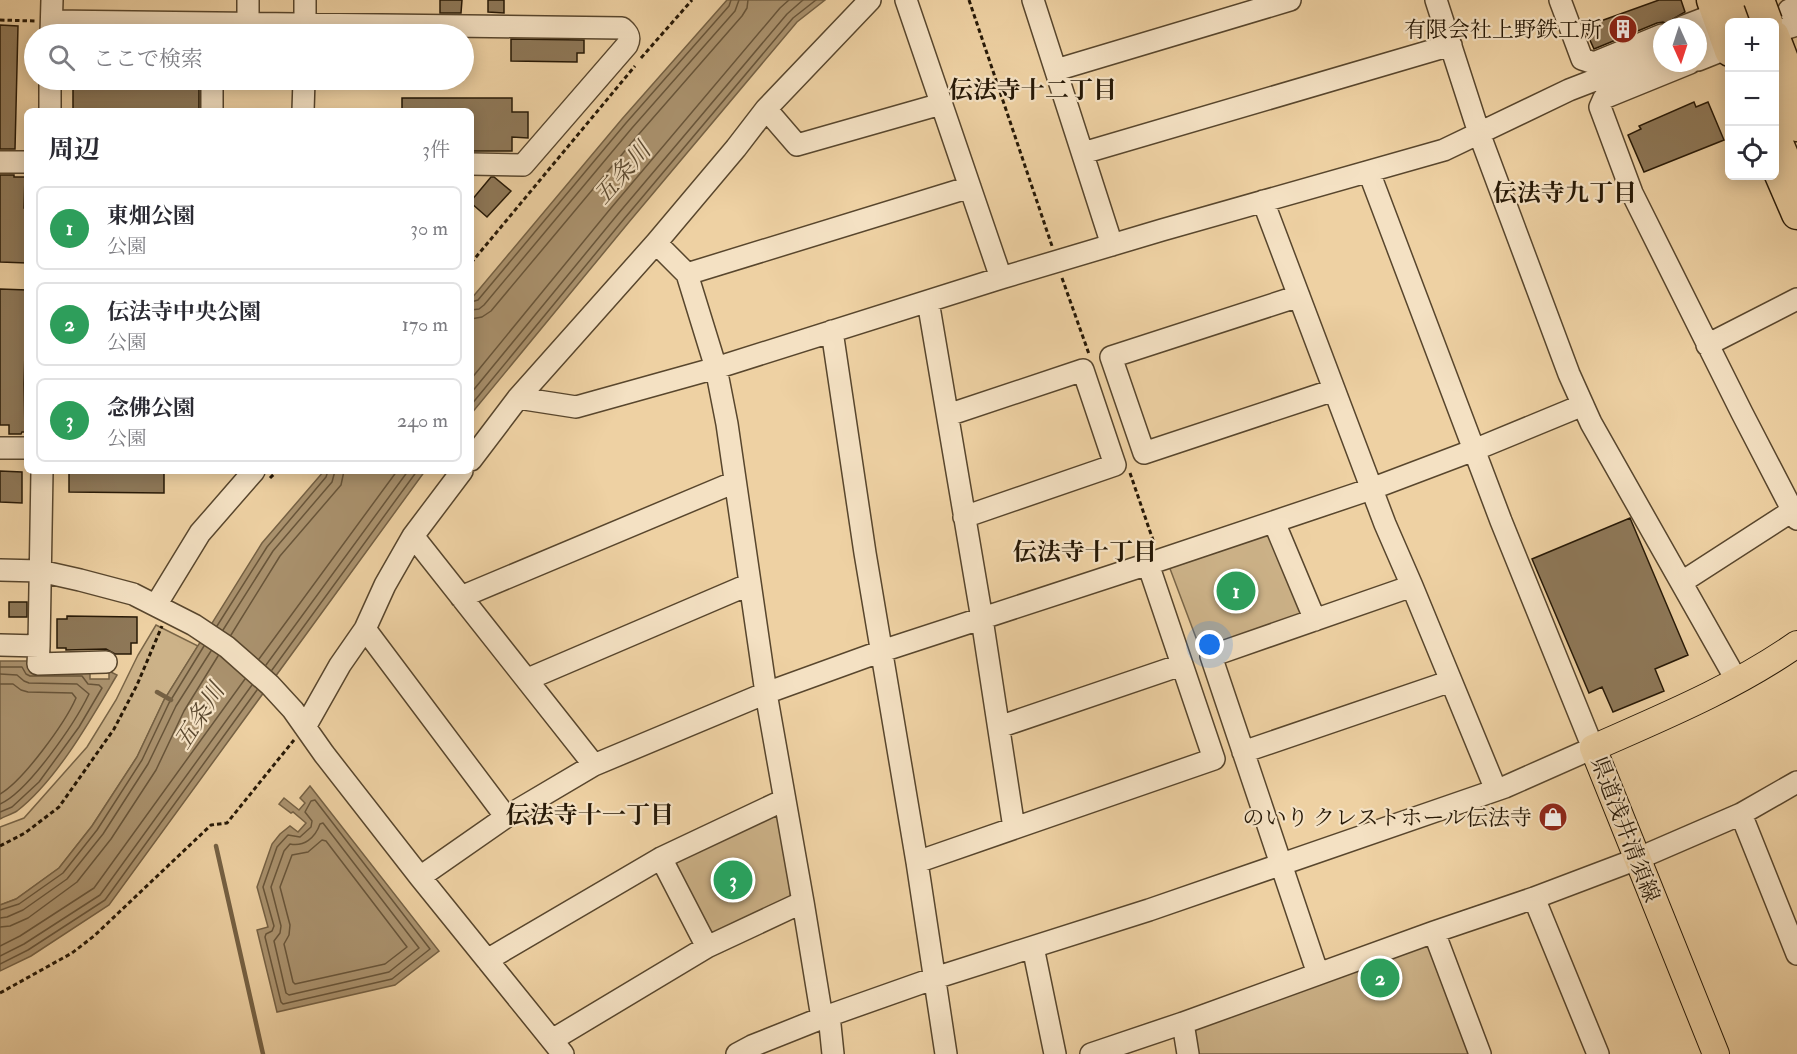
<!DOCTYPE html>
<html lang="ja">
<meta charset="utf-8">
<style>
:root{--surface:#fff;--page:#f7f7f7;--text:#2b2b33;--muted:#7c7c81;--line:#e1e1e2;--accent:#0b8043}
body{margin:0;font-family:"IM FELL Double Pica","Noto Serif JP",serif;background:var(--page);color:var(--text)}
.controls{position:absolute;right:18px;top:18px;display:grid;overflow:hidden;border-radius:9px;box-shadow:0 3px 15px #0003}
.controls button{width:54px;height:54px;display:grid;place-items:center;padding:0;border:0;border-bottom:2px solid var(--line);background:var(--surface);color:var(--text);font:30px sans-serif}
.compass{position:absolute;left:1653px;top:18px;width:54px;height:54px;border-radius:50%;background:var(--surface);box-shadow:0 3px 15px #0003;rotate:177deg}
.you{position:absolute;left:1210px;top:645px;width:21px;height:21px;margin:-15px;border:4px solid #fff;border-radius:50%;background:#1a73e8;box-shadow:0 0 0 9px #1a73e833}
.badge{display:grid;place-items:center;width:39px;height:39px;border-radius:50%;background:var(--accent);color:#fff;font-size:20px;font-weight:700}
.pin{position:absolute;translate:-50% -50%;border:3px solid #fff;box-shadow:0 2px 6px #0006}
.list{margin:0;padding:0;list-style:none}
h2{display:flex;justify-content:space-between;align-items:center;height:78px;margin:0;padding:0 24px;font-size:26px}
h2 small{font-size:20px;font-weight:400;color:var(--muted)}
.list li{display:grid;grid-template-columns:39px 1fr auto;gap:18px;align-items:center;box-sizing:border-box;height:84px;margin:0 12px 12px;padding:0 12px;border:2px solid var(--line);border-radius:9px}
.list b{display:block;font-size:22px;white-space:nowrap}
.list p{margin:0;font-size:20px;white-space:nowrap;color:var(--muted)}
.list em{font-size:20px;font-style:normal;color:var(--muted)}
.icon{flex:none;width:33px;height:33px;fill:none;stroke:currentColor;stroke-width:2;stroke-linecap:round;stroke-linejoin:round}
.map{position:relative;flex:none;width:1797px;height:1054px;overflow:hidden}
.search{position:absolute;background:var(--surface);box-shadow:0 3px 15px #0003;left:24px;top:24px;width:450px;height:66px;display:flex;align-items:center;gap:15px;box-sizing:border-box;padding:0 21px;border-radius:33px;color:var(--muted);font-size:22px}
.panel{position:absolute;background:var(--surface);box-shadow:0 3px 15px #0003;left:24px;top:108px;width:450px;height:366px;border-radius:9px}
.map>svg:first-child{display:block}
.green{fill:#ccb288;stroke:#796547;stroke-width:1.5}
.water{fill:#aa926e;stroke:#756144;stroke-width:1.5}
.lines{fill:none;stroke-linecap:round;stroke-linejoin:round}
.shore{stroke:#68553a;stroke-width:1.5}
.stream{stroke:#756144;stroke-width:4.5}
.building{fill:#8e7858;stroke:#261806;stroke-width:1.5}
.minor-casing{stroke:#58462d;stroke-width:24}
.major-casing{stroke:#261806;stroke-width:28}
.highway-casing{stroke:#261806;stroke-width:33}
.path{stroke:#261806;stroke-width:3;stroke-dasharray:4.5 3;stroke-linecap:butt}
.minor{stroke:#f4e1c3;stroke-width:21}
.major{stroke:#eed1a3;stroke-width:26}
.highway{stroke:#eed1a3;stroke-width:30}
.highway-bridge-casing{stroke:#261806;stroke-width:33;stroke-linecap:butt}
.highway-bridge{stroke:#eed1a3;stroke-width:30}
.labels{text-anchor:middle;stroke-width:4.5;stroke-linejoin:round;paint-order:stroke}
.poi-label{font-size:22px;fill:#261806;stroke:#f4e1c3;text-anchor:end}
.street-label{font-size:22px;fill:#261806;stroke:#f4e1c3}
.neighbourhood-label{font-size:24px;font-weight:bold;fill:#261806;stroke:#f4e1c3}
.water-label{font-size:24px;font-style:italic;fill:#5b4930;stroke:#f4e1c3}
</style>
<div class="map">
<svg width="1797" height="1054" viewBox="0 0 1797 1054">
<rect width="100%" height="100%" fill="#eed1a3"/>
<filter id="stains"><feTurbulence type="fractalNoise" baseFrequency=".00333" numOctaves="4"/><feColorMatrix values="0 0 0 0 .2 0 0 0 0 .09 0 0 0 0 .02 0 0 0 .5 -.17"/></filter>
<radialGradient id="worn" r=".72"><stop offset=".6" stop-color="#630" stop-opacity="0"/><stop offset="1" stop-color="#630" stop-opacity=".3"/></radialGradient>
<path class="green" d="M1270 531 1304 617 1201 651 1169 566Z
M156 625 198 646 164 700 137 757 92 826 59 868 16 899 0 905V827L24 818 87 747 116 700 138 655Z
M780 809 791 901 707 939 667 859Z
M1434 932 1480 1054H1188L1183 1023Z"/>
<path class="water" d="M727 0H825L797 22 629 222 471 414V299L622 119Z
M324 471H425L109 905 31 956 0 971V905L16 899 59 868 92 826 137 757 164 700 262 543Z
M0 661H30L90 670V679H109V671L117 675C91 719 57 780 17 811 12 814 6 816 0 819Z
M310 786 439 951 395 985 277 1012 257 930 268 927 257 887 272 844 280 834 290 826 298 832 306 823 293 812 291 813 279 804 284 798 299 810 305 803 300 798Z"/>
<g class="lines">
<path class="shore" d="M471 302 478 300 626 123 729 6 731 0
M471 310 479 309 484 305 632 128 735 11 739 0
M471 319 482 317 491 311 639 134 742 16 747 8 748 0
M471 379 611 208 780 8 789 0
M471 393 618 214 787 14 803 0
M471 405 624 219 793 18 816 0
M217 626 267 547 326 477 328 471
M223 630 273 551 332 482 335 471
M231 635 280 556 341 485 344 471
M259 659 397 471
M266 665 408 471
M0 667H22L26 674 30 676H82L88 684 99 685 102 688 79 727 39 782 12 807 0 812
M272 670 417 471
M0 674 17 675 24 681 29 683 77 684 89 694C75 723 28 792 0 804
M0 684H13L21 690 28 692 72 693 76 698C65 723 23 781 0 794
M315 800 430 949 392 979 283 1004 281 1002 265 937 266 934 272 931 274 926 263 887 277 847 288 835 300 837 311 827 312 821 305 812 311 801Z
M323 823 419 948 389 972 289 995 286 993 274 941 280 933 281 926 271 887 284 851 290 844C304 847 315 838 320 824Z
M322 840 326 841 407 947 385 964 295 984 293 982 284 944 289 935 290 925 280 887 292 855 308 852Z
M0 910 19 904 63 873 97 830 142 760 169 703 204 646
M0 918 7 917 23 910 67 879 103 834 148 764 176 706 211 651
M0 927 10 926 28 918 77 882 111 839 156 770 184 711 218 656
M0 946 20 936 94 888 245 679
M0 956 24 944 100 895 252 685
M0 964 28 950 105 900 257 690"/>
<path class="stream" d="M157 692 171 700
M216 846 263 1054"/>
</g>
<path class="building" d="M440 0H462L461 13H440Z
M488 0H504V13L488 12Z
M1659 0H1681L1685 12 1673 19 1670 25 1663 22 1657 23 1594 49 1584 27Z
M0 25 18 26 15 149H0Z
M511 39 584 40V53H577V62L511 61Z
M73 80H197V82H199V111H73Z
M402 98H512V112H528V138L512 137V151H471V111H402Z
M1694 102 1696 107 1708 102 1724 140 1644 172 1628 135 1641 129 1639 126Z
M0 175H14V177H25L24 208H27V263L0 262Z
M491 177H494L511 191 487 217 471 203V201Z
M0 289 27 290 24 384 25 432H22L21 434H9V425H0Z
M0 471 22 472V503L0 502Z
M69 471H164V493L69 492Z
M1630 518 1688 655 1655 669 1664 691 1613 712 1602 687 1589 693 1532 559Z
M9 602H27V617H9Z
M67 616 137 617V643H131V654H115L106 649 66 650V648H57V619H67Z"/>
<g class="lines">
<g class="minor-casing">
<path id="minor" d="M906 0 1001 278
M1033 0 1112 245
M1436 0 1479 133 1569 374 1591 423 1737 681
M1560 0 1582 59 1594 63 1662 35
M1789 10 1797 8
M52 21 622 28C628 33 631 37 627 45L523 165 471 164
M248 22V0
M1682 27 1716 14
M1774 32 1797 25
M51 34 52 0
M305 34V0
M1698 40 1704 38
M1698 60 1728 48
M1690 63 1604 98 1600 107 1632 193 1742 413 1797 519
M1056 70 1290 0
M766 109 797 145 941 104
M50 111V80
M212 111V80
M303 111 304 80
M1083 153 1451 45
M0 162H27
M1263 201 1385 524 1412 586 1496 790
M656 243 687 274 716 368 727 424 766 693 803 902 707 947 661 858
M687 274 970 187
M1299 296 1111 357 1144 453 1334 390
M928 301 982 619 1014 828
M832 331 865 553 917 862 946 1054
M1707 345 1797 299
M518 398 576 407 716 368 1001 278 1162 230 1444 150 1569 90 1662 54
M948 415 1083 370 1115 465 964 517
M0 448H27
M471 460 518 398 656 243 736 148 766 109 870 0
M1274 522 1315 620
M413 536 594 765
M0 570 40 571 80 580 133 594 194 625 227 647 270 685 293 710 324 754 420 877 563 1054
M1682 582 1792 511
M461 597 735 482
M156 605 200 533 254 471
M365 629 506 817
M0 645 39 646 42 471
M39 646 38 664 106 662
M528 679 750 584
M305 727 340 665 365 629 385 585 413 536 462 471
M999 727 1181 665
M1243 752 1451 681
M1741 814 1797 954
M917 862 1214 759 1148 564
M420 877 506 817 594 765 766 693 882 651 1148 564 1371 489 1474 450 1583 405
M1534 898 1598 1054
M803 902 822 1018
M1434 932 1480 1054
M1033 947 1055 1054
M487 960 661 858 784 800
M1318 974 1211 656 1412 586
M829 1015 833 1054
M1183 1023 1188 1054
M552 1040 707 947
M737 1054 752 1046 822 1018 935 978 1149 910 1505 787 1593 748 1501 521 1369 172
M1091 1054 1183 1023 1434 932 1534 898 1637 859 1741 814 1797 782"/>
</g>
<g class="major-casing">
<path id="major" d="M1716 1054 1593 748C1663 717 1734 688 1797 644"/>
</g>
<g class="highway-casing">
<path id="highway" d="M1712 0 1730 51
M1741 0 1750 22
M1774 36 1797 96
M1774 85 1785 109 1797 126
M1774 134 1797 188
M1778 170 1797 214"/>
</g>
<path class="path" d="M969 0 1052 246
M0 20 35 21
M641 58 692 0
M471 263 635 66
M1062 278 1089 354
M1130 473 1154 543
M270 478 277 471
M0 846 25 833 59 807 114 729 137 685 162 626
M0 993 72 953 94 936 211 825 227 823 294 740"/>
<use href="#minor" class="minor"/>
<use href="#major" class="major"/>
<use href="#highway" class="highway"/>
<g class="highway-bridge-casing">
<path id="highway-bridge" d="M1759 0 1767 22"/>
</g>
<use href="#highway-bridge" class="highway-bridge"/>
</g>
<defs>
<g id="building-disc" transform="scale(1.5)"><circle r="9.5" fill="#8f2418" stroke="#f4e1c3"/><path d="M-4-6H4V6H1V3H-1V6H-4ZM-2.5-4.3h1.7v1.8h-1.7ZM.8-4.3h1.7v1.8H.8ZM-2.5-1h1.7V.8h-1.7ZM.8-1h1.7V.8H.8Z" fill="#fff"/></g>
<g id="shop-disc" transform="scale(1.5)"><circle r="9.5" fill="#8f2418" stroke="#f4e1c3"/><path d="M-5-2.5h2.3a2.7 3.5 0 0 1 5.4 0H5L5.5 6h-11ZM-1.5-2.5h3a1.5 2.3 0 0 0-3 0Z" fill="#fff"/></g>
</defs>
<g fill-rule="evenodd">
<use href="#building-disc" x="1623" y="29"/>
<use href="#shop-disc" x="1553" y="817"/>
</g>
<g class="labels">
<g class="poi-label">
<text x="1602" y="37">有限会社上野鉄工所</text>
<text x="1532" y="825">のいり クレストホール伝法寺</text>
</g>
<g class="street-label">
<text transform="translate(1626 829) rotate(69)" y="8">県道浅井清須線</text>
</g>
<g class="neighbourhood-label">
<text x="1033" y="98">伝法寺十二丁目</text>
<text x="1565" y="201">伝法寺九丁目</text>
<text x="1085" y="560">伝法寺十丁目</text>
<text x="590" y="823">伝法寺十一丁目</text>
</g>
<g class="water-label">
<text transform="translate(622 173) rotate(-49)" y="8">五条川</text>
<text transform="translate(199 716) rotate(-58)" y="8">五条川</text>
</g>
</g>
<rect width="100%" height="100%" filter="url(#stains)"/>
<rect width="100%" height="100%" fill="url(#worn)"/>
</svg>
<div class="controls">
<button>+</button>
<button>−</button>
<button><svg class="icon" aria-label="locate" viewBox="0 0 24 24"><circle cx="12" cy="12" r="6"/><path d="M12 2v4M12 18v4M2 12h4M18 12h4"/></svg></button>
</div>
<svg class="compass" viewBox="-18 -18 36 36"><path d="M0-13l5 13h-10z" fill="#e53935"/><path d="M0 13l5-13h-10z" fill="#7c7c81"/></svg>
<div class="you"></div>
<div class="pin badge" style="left:1236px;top:591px;background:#2e9e5b">1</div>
<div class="pin badge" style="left:1380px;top:978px;background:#2e9e5b">2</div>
<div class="pin badge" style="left:733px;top:880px;background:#2e9e5b">3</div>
<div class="search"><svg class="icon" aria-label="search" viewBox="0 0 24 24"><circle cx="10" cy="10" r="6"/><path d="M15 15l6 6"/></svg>ここで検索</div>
<section class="panel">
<h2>周辺<small>3件</small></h2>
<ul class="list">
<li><span class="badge" style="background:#2e9e5b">1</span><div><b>東畑公園</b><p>公園</p></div><em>30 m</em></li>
<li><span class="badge" style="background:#2e9e5b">2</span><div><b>伝法寺中央公園</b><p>公園</p></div><em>170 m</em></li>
<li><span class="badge" style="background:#2e9e5b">3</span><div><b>念佛公園</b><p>公園</p></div><em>240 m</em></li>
</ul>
</section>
</div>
